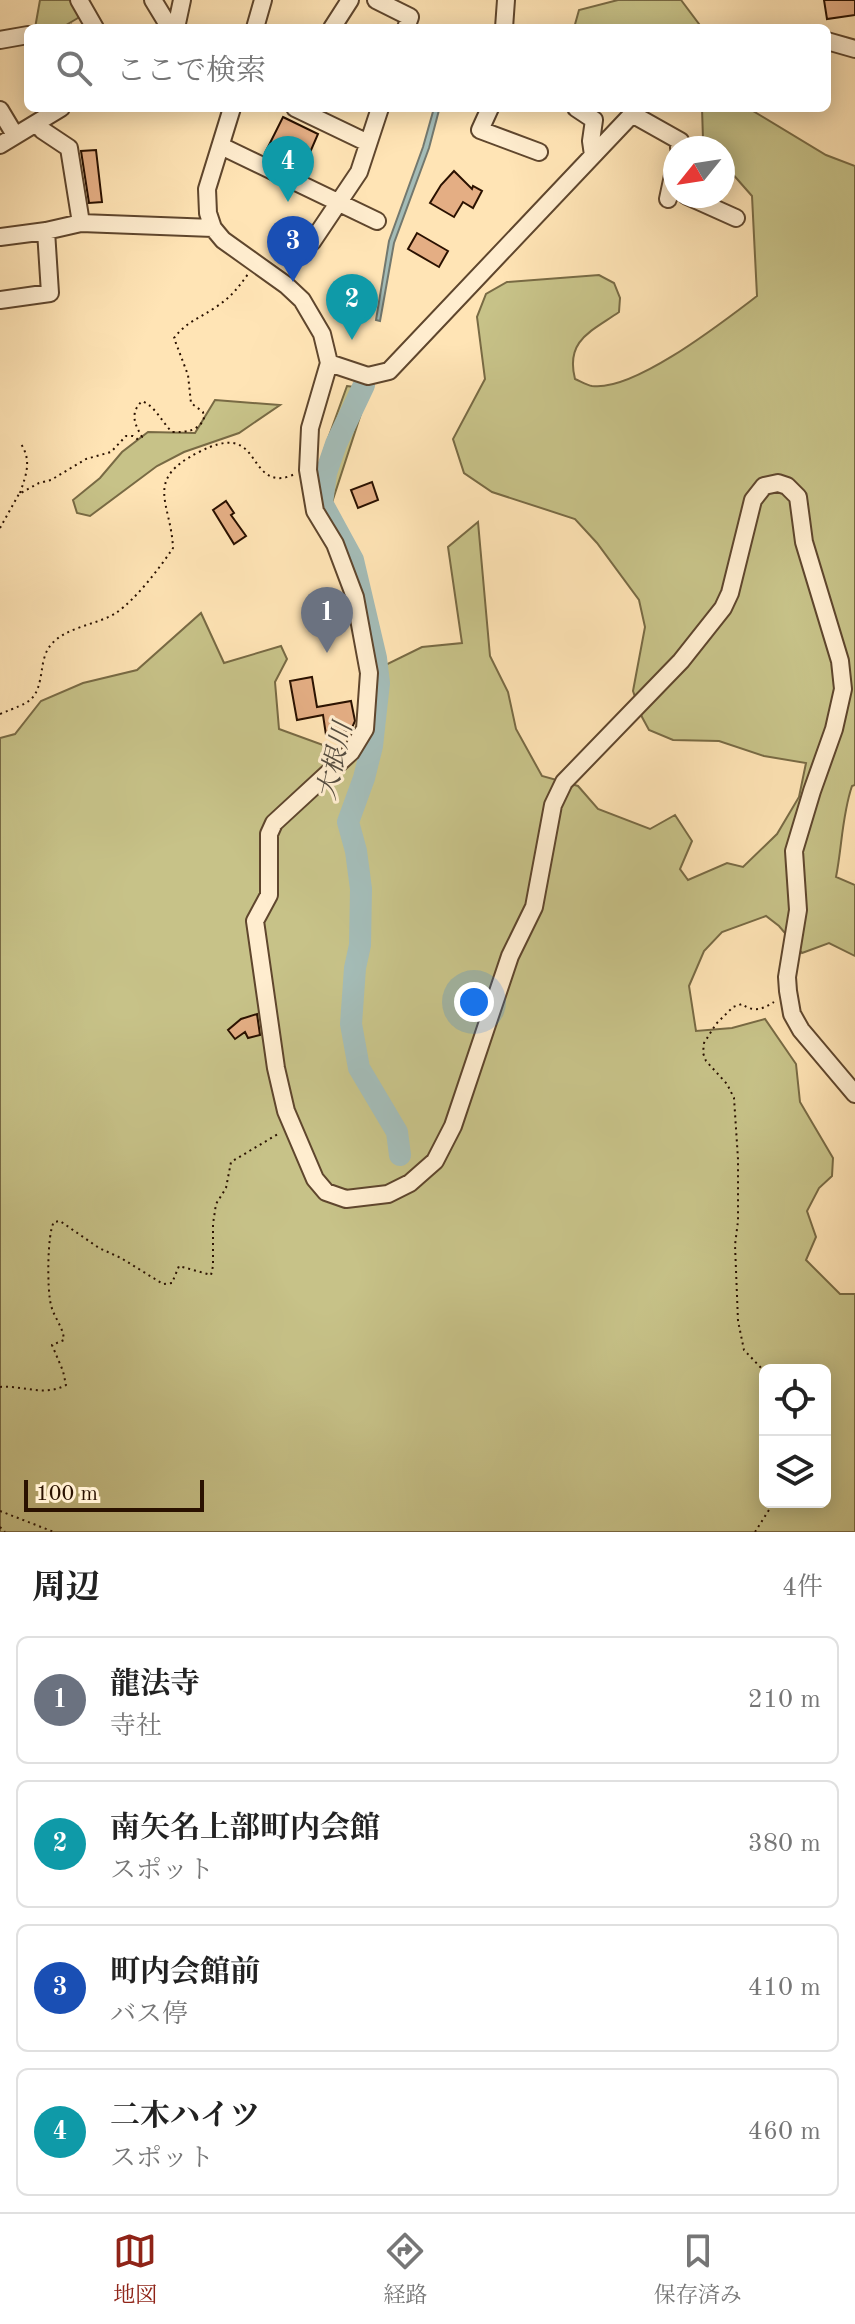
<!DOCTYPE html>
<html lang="ja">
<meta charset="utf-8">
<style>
:root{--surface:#fff;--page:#f2f2f2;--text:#222;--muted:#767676;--line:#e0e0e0;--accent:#8f2418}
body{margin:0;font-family:"Old Standard TT","Noto Serif JP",serif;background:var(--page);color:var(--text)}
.controls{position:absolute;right:24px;bottom:24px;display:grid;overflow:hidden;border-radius:12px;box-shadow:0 4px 20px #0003}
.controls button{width:72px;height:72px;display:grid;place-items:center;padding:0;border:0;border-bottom:2px solid var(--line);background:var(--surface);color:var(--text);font:40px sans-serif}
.compass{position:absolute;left:663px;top:136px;width:72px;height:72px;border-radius:50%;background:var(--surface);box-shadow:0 4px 20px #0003;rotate:240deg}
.scale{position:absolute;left:24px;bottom:20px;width:180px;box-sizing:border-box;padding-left:8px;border:4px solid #2a1100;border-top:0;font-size:22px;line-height:28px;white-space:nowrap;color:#2a1100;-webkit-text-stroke:6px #ffedcf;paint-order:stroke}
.you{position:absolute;left:474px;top:1002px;width:28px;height:28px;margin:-20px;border:6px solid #fff;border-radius:50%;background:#1a73e8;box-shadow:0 0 0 12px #1a73e833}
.badge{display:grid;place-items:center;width:52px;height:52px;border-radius:50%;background:var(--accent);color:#fff;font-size:26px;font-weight:700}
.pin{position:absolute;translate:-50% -66px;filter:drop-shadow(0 2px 4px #0008)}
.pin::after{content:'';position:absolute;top:42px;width:28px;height:24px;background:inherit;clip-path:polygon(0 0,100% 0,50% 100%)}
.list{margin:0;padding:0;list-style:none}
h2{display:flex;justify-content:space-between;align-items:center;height:104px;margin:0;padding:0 32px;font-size:34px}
h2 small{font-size:26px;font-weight:400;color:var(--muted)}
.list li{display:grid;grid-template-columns:52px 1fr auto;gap:24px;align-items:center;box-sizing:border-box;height:128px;margin:0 16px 16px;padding:0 16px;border:2px solid var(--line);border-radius:12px}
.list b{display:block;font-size:30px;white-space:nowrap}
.list p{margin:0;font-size:26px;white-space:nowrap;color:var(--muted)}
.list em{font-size:26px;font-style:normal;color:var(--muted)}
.icon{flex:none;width:44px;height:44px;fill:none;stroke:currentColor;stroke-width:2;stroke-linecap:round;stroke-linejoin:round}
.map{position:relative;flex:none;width:855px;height:1532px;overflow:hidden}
.search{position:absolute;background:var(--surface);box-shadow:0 4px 20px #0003;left:24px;right:24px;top:24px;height:88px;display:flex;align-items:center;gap:20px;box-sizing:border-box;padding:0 28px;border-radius:12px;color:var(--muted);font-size:30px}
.sheet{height:680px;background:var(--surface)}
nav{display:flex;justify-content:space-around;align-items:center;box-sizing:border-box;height:112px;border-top:2px solid var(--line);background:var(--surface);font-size:22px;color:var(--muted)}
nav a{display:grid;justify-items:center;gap:4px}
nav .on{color:var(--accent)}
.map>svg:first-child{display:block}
.green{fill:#c7c288;stroke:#786a44;stroke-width:2;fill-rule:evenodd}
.water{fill:#a4bcb7;stroke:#73786e;stroke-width:2}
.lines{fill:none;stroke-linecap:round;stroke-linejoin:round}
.river{stroke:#a4bcb7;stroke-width:22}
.building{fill:#e4ae84;stroke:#2a1100;stroke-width:2}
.minor-casing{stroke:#5f462d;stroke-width:20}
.path{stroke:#2a1100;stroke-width:2;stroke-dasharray:2 4;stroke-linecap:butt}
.minor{stroke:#ffedcf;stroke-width:16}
.labels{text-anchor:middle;stroke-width:6;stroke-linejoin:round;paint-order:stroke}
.water-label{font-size:26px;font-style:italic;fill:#554d40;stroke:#ffedcf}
</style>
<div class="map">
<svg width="855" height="1532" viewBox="0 0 855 1532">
<rect width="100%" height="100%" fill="#ffe4b5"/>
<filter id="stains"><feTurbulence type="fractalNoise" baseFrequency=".0025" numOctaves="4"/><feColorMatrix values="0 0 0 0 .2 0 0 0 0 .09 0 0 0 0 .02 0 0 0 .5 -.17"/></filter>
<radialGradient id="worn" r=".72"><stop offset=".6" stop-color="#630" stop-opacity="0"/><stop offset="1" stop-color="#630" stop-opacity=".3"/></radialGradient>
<path class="green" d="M40 0H74L83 15 61 28H35Z
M618 0H681L702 28H574L579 10Z
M702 108H748L826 155 855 166V785L852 786C842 815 842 847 836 877L855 885V956L829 943 802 953 779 926 766 916 722 932 704 951 689 986 696 1031 732 1028 765 1019 796 1064 800 1102 833 1158 832 1176 819 1188 807 1211 816 1237 806 1260 840 1294H855V1532H0V738L15 734 41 701 83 683 137 670 201 613 224 663 281 646 287 659 275 682 279 729 353 756C375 719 377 715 369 673L422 647 462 643 448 547 478 522 490 656 508 692 516 729 542 776 578 786 598 809 650 829 675 815 692 841 680 869 688 880 727 863 743 867 777 834 799 797 806 763 764 756 719 741 673 740 649 730 642 717 633 691 645 627 639 600 597 543 575 519 492 492 464 473 453 439 485 379 477 317 486 294 507 282 599 275 614 283 620 298 619 312C592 331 565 340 575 379 580 381 587 385 592 386 634 392 724 321 757 296L752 196 723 163V148H710L703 139ZM765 1370H825V1502H765Z
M347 386 369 389 324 527 312 496 325 447Z
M215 400 280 405 239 433 184 452 157 466 90 516 77 513 73 500 100 478 122 452 148 432 195 433Z"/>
<path class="water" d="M434 108 439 110 429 148 394 243 380 321 376 320 389 241 423 147Z"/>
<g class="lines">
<path class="river" d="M364 385 336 444 326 473 322 503 353 560 376 658 379 683 372 746 364 778 348 822 356 851 361 889 360 945 355 968 351 1024 359 1068 397 1132 400 1155"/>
</g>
<path class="building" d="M824 0H855V15L827 19Z
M283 117 318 134 302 171 265 153Z
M96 150 102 202 89 203 81 151Z
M454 171 472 189 473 186 482 191 473 208 463 202 454 217 430 203 441 185Z
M417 233 448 251 439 267 408 249Z
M372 482 378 500 358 508 351 490Z
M226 501 234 513 231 515 246 536 234 544 213 510Z
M312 677 317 707 351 701 355 721 351 730 326 735 323 715 297 720 290 681Z
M257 1014 260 1035 248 1038 245 1032 235 1039 228 1030 241 1019Z"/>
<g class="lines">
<g class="minor-casing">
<path id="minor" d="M79 0 95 28
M153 0 170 28
M376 0 410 17 406 28
M176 28 182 0
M255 28 263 0
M332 28 350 0
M504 28 506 0
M0 40 28 35
M827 41 855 49
M232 108 207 189 208 213 213 228 223 240 286 285 302 300 322 334 329 363 310 428 308 470 315 511 335 544 355 597 369 673 365 729 351 752 274 823 269 834V895L255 921 276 1068 286 1111 315 1179 326 1192 346 1199 388 1194 410 1183 435 1161 453 1126 510 956 534 907 553 805 564 782 681 661 723 608 730 593 753 500 764 486 778 483 787 486 798 497 804 542 840 661 843 689 834 729 812 791 794 851 798 910 787 977 788 991 792 1014 801 1030 855 1094
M295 108 368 143
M490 108 480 130 539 152
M576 108 594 120 591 141 593 155
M0 110 15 135
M632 114 680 141 679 148
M42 130 69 148 81 223
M0 145 61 108
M221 146 377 221
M687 196 736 218
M668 199 675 166
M0 237 46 231 81 223 213 228
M312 242 359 172 380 108
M0 300 50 293 46 231
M329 363 368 376 389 371 638 108"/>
</g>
<path class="path" d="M51 27V28
M65 28 75 23
M288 267 302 251
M20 493C26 475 32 461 21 444
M0 528 19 494 39 483 51 480 86 459 111 452 126 436H133L137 439 142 437C134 423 130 413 142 401 156 407 161 421 172 432 187 432 195 432 204 420L203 412 191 403 188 375 174 338C186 322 200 318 216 307 230 298 239 287 248 274
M0 714C31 701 37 703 42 669 43 662 45 652 50 646 64 627 97 625 116 613 136 599 159 569 173 548 171 502 143 480 199 452 257 422 247 474 277 478 283 479 290 476 295 474
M765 1372 744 1350 738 1321 735 1245 738 1221V1159L734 1098 727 1084 706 1061 703 1053 704 1043 716 1024 733 1007 742 1004C754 1013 763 1009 774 1002
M0 1387C23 1385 44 1397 66 1385L63 1371 52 1345 64 1340C63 1326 54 1318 51 1305 47 1291 47 1233 54 1222L60 1221 99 1248 121 1258 163 1284 172 1283 179 1266 211 1275 213 1266V1224L216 1204 226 1188 231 1162 278 1134
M0 1511 54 1532
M0 1527 5 1532
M755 1532 774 1502"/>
<use href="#minor" class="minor"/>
</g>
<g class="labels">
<g class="water-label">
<text transform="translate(334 761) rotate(-77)" y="9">大根川</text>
</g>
</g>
<rect width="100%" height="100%" filter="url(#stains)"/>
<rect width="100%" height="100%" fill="url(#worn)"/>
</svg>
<div class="controls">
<button><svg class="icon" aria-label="locate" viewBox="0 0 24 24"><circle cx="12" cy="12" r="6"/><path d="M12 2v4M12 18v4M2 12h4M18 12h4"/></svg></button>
<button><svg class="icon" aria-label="layers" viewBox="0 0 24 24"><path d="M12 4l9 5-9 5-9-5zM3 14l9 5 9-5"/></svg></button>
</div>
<svg class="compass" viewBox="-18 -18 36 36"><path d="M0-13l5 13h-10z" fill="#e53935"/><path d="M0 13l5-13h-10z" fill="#767676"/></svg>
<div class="scale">100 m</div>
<div class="you"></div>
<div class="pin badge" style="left:327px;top:653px;background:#6b7280">1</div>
<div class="pin badge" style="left:352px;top:340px;background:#0f9aa8">2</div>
<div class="pin badge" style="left:293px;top:282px;background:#1a4fb4">3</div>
<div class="pin badge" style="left:288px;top:202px;background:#0f9aa8">4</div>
<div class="search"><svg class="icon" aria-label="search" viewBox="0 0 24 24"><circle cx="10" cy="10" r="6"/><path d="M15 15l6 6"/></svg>ここで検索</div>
</div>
<section class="sheet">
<h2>周辺<small>4件</small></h2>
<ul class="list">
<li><span class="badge" style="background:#6b7280">1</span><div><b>龍法寺</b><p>寺社</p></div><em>210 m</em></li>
<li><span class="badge" style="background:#0f9aa8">2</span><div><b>南矢名上部町内会館</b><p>スポット</p></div><em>380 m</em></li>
<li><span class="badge" style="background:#1a4fb4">3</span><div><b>町内会館前</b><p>バス停</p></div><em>410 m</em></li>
<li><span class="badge" style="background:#0f9aa8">4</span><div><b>二木ハイツ</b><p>スポット</p></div><em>460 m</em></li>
</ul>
</section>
<nav>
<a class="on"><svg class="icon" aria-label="map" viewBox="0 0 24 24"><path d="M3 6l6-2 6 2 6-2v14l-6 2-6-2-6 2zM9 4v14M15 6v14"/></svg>地図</a>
<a><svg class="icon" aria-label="directions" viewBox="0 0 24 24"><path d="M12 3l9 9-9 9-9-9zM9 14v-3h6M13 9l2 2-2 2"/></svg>経路</a>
<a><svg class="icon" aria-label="saved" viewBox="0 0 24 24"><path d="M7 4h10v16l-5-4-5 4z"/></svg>保存済み</a>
</nav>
